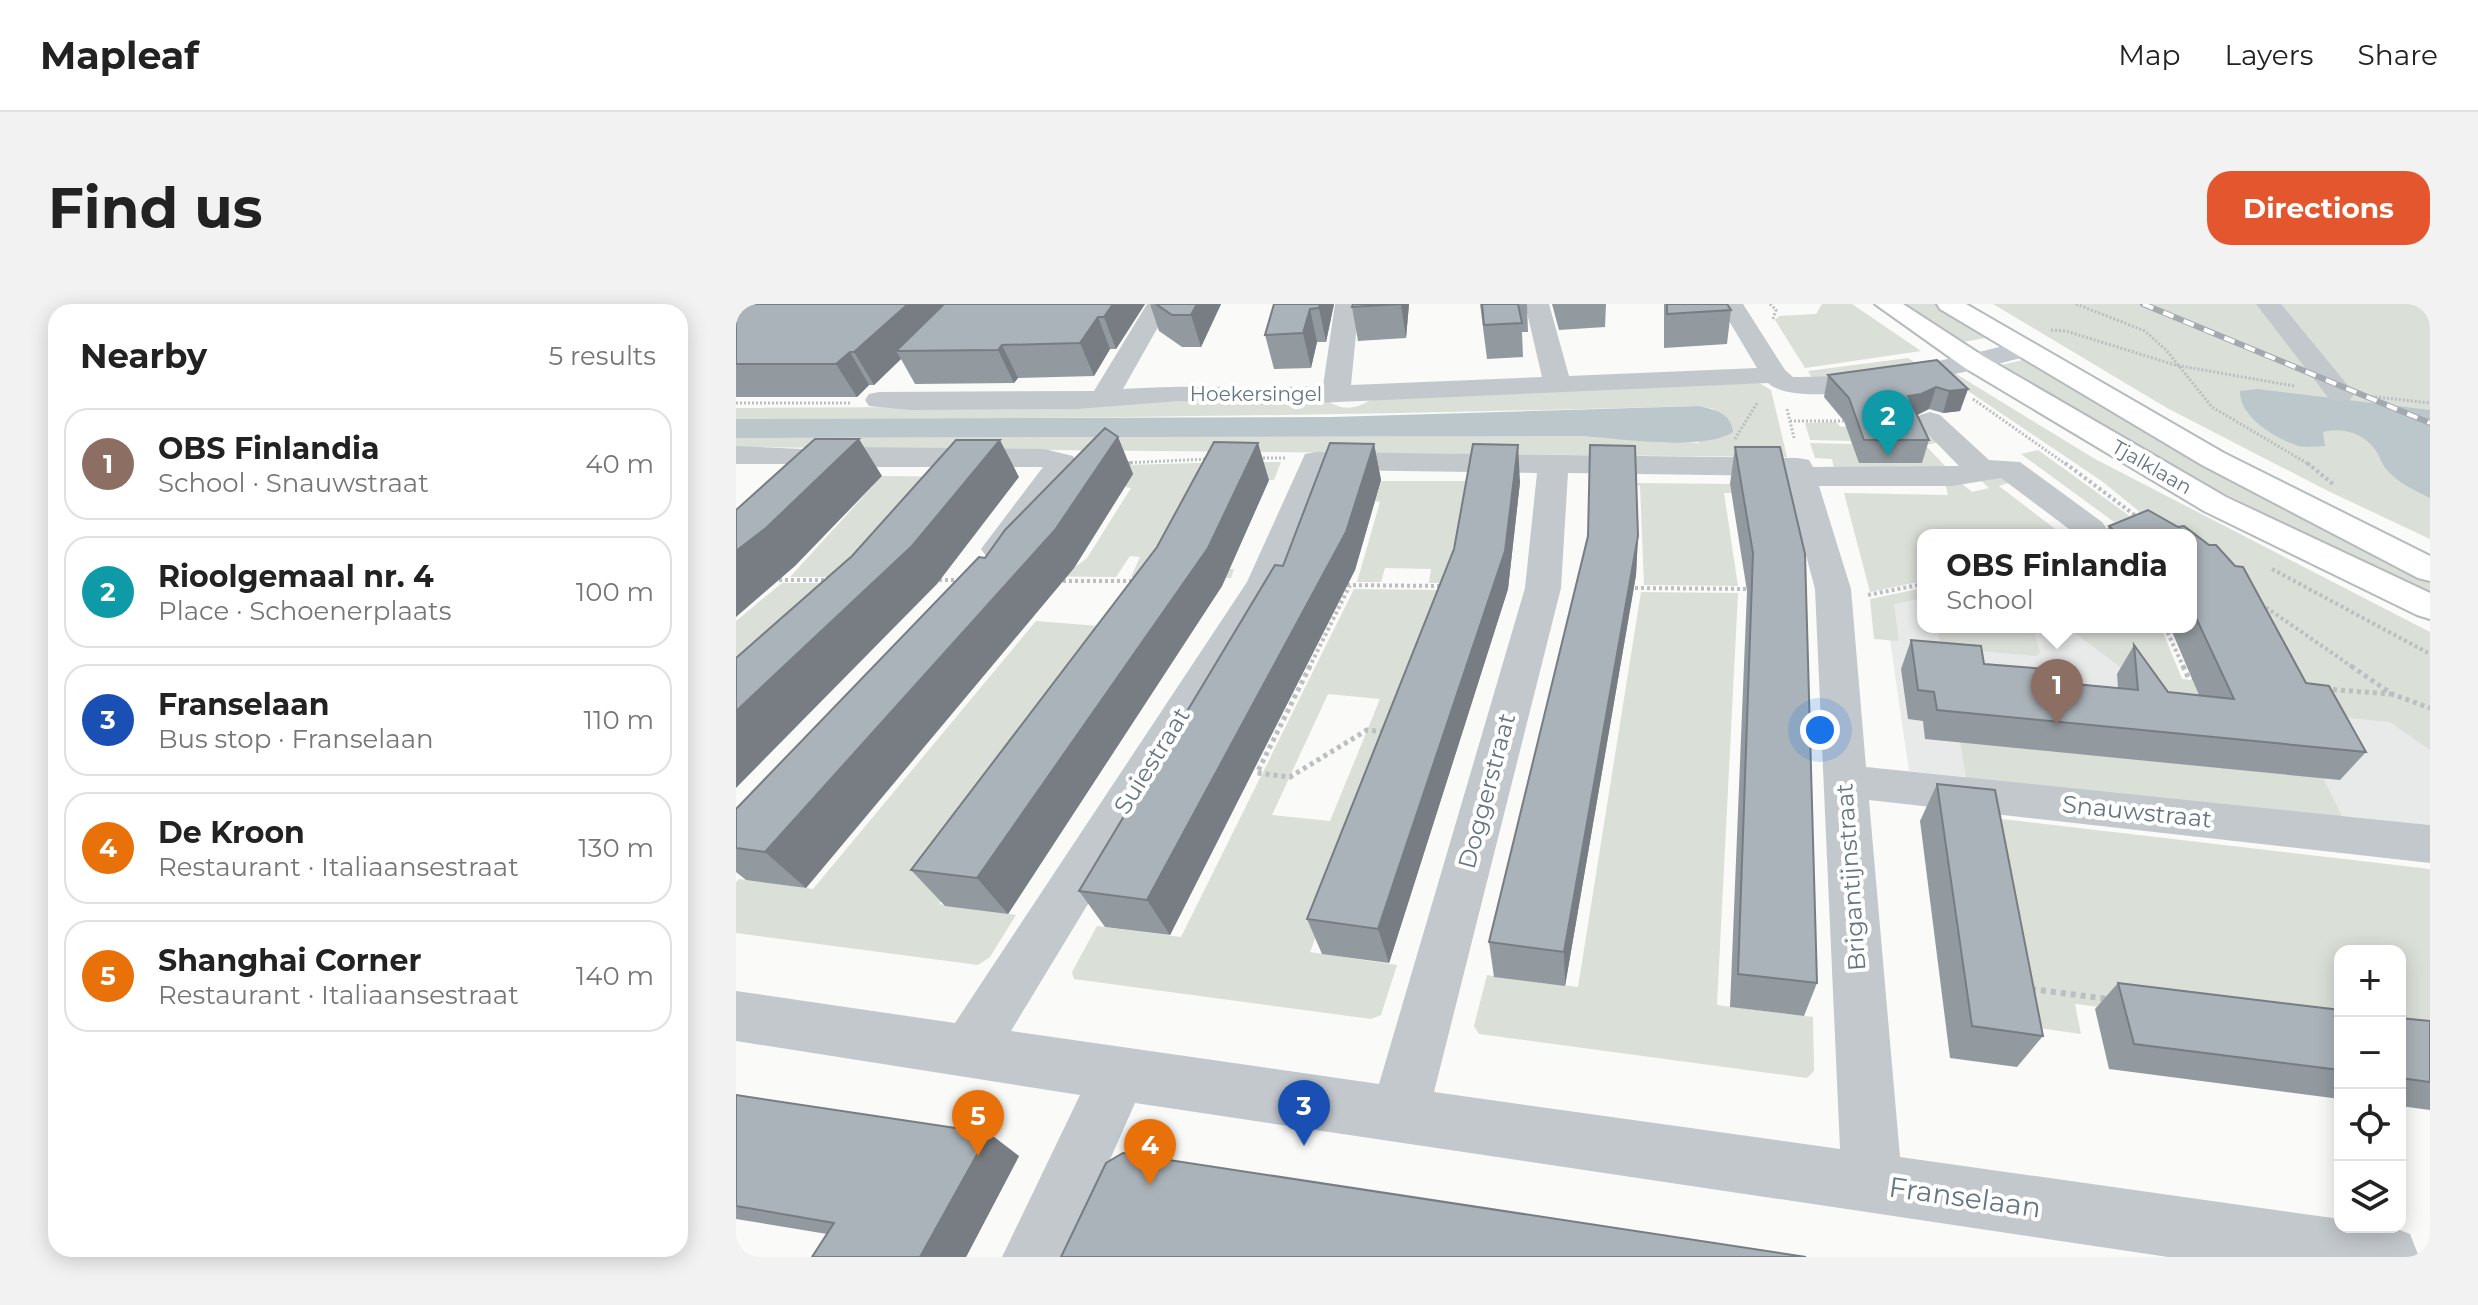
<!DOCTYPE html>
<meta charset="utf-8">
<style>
:root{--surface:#fff;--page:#f2f2f2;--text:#222;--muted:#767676;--line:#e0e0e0;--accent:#e4572e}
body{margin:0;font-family:Montserrat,sans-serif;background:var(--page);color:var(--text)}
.controls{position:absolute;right:24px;bottom:24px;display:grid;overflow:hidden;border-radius:16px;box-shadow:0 4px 20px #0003}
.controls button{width:72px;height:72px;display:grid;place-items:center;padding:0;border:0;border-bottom:2px solid var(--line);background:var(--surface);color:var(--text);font:40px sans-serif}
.you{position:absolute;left:1084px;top:426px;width:28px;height:28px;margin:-20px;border:6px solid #fff;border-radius:50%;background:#1a73e8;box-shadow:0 0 0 12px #1a73e833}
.badge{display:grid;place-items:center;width:52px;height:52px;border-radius:50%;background:var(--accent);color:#fff;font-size:26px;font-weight:700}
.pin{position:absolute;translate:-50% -66px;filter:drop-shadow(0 2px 4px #0008)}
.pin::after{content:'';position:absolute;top:42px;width:28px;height:24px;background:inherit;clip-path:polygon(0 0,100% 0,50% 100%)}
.popup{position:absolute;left:1181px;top:225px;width:280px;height:104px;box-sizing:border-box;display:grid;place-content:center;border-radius:16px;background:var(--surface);filter:drop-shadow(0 2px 6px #0005);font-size:26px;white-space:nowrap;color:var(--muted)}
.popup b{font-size:30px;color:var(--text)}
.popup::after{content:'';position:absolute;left:50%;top:100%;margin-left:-16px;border:16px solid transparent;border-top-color:var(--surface)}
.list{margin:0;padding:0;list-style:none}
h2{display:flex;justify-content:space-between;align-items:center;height:104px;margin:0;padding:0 32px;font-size:34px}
h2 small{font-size:26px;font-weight:400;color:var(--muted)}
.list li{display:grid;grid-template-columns:52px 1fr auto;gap:24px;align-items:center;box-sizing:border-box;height:112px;margin:0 16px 16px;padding:0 16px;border:2px solid var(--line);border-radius:24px}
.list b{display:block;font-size:30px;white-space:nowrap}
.list p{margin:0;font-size:26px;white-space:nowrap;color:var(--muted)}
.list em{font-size:26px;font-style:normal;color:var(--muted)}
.icon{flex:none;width:44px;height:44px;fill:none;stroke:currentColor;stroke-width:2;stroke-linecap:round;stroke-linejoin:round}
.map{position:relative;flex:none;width:1694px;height:953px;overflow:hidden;border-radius:24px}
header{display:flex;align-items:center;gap:48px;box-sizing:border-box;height:112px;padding:0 40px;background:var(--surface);border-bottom:2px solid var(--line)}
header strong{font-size:38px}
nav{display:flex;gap:44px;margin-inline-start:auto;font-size:28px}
.intro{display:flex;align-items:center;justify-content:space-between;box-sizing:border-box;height:192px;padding:0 48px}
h1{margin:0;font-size:56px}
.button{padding:20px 36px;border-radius:24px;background:var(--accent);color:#fff;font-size:28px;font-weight:700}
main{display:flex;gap:48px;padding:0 48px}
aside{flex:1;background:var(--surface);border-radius:24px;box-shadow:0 4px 20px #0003}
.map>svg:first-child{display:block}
.built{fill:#e8e9e9}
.green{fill:#dadfd7;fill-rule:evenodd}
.water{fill:#bbc7cb}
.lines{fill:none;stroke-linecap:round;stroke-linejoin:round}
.major-casing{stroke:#b5babe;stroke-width:4}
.path-far3{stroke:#bbbfc2;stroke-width:3;stroke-dasharray:2 2;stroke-linecap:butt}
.path-far2{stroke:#bbbfc2;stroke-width:4;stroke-dasharray:3 3;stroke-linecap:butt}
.path-far1{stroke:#bbbfc2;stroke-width:5;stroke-dasharray:4 4;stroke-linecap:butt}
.path{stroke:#bbbfc2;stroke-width:6;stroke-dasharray:5 5;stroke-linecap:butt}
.minor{fill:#c3c8cc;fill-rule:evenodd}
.major{fill:#fff;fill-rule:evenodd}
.rail-casing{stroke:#a2aab0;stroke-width:6}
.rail{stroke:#fff;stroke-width:4;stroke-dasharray:11;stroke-linecap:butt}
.wall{fill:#929a9f}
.shaded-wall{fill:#777d82}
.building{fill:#aab3b9;stroke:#777d82;stroke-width:2}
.labels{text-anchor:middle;stroke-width:8;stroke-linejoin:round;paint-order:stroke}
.far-street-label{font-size:20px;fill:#657683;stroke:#fff}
.street-label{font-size:24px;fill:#657683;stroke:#fff}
.near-street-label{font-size:28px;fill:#657683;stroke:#fff}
</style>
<header>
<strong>Mapleaf</strong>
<nav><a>Map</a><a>Layers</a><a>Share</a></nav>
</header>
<div class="intro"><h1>Find us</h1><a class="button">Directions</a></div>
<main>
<aside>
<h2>Nearby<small>5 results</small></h2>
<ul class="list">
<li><span class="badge" style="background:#8d6e63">1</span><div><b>OBS Finlandia</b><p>School · Snauwstraat</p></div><em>40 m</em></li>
<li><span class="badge" style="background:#0f9aa8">2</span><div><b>Rioolgemaal nr. 4</b><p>Place · Schoenerplaats</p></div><em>100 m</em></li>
<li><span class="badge" style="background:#1a4fb4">3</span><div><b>Franselaan</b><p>Bus stop · Franselaan</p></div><em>110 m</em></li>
<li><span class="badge" style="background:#e8710a">4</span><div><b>De Kroon</b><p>Restaurant · Italiaansestraat</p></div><em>130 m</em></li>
<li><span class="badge" style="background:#e8710a">5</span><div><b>Shanghai Corner</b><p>Restaurant · Italiaansestraat</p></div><em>140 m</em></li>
</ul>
</aside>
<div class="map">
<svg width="1694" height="953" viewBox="0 0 1694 953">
<rect width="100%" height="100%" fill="#fafaf8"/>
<path class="built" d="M1187 292V323H1385L1439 376 1672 412 1694 444V521L1173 467 1149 302Z"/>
<path class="green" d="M1086 0H1116L1185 47 1069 64 1039 16 1043 12 1080 10Z
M1163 0H1199L1254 33 1222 39Z
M1257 0H1694V235L1592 187 1431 104Z
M1172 54 1187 64 1078 77 1072 67Z
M1291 55 1694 275V290L1435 164 1261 62Z
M1217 68 1359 155 1694 328V446L1654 418 1428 396 1331 323H1425L1446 375 1547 386 1455 231H1432L1367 178 1207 70Z
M1023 79 1035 86 1051 153 0 143V134L844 132 963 139 978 105 963 102C642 111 321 115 0 115V104L354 102 409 97 589 96C610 108 618 105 639 94Z
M1100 118 1105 123 1134 119 1189 121 1205 138 1189 141 1212 165H1098L1096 155 1079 154 1074 139 1115 140V137L1074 136 1069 119Z
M1302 146 1395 213 1378 218 1285 150Z
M494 158H545L538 176 490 175 458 265H498L495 274 395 273 404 253 394 252 380 273 277 272 338 264 351 254 395 184 389 183 394 174 355 162Z
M1262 170 1278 177 1263 182 1327 231H1187V277L1134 288 1108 189 1212 191 1209 179 1224 178 1236 188 1253 184 1242 174Z
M146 172 234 173 150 273H54Z
M645 177H741L717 279H693L695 265 649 264 645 278H621L644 198 639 197Z
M897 179 994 180 995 189H988L1002 282 908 281 904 182Z
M46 279H146L0 419V317Z
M1187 284V294L1158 300 1163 337 1138 335 1134 295Z
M618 285 713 286 574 648 661 661 645 711 635 715 338 675 336 668 361 622 445 633ZM592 390 644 395 594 517 536 511Z
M905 288 1002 289 981 701 1077 713 1078 767 1071 774 743 730 738 722 751 671 842 683Z
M300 317 400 325 203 600 280 611 254 653 242 661 0 629V578L3 575 77 585Z
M1201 323H1297L1304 349 1300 352 1210 344 1205 340Z
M1224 438 1587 474 1611 522 1232 483Z
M1240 512 1694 565V742L1664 739V647H1604V732L1339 700 1345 730 1276 720Z"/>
<path class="water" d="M1521 85 1694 106V194C1678 186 1664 180 1651 166 1645 160 1644 151 1638 144 1626 129 1606 123 1587 128L1589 142C1581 142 1571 144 1563 142 1540 135 1503 113 1504 87Z
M963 102C980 106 995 109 997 128 967 148 882 134 844 132L0 134V115L596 113Z"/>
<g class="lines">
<g class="major-casing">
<path id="major" d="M1139 0H1167L1247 52 1490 193 1694 289V315L1681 311 1468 207 1229 64Z
M1201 0H1230L1488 149 1694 252V277L1682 274 1466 161 1204 5Z"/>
</g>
<path class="path-far3" d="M1034 0 1040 6 1037 15
M1340 0 1409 27 1430 46 1476 103 1574 161
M1315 26 1330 27 1439 61 1558 82
M1631 92 1694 99
M1237 95 1331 161
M0 99H115
M1051 105 1058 134
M1054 117H1113
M999 135 1021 99
M523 154H549
M387 159 473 155"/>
<path class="path-far2" d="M387 159H395
M1329 159 1404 215
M1571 159 1597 180
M1536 265 1694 350
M37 276H95
M197 276H227
M321 277H399
M605 281 707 282
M893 284 1015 285
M1132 291 1187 280
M1525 300 1618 364
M1429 323 1448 364
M573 364 614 281"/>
<path class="path-far1" d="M574 362 521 469 554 473 631 426 649 428
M1447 362 1452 373 1460 374
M1615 362 1656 390 1694 404
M1589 385 1655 390"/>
<path class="path" d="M1295 685 1372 695"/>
<path class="minor" d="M411 0H435L387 85C454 80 520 85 587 82L599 0H623L615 81 806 73 789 0H813L833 72 1021 64 983 0H1007L1049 66 1057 73C1136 74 1212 56 1288 37L1297 39 1301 45 1297 51C1249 63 1068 112 1032 79L532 101 442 97 341 105 174 106 133 102 129 96 133 90 143 88 358 87Z
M1520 0H1545L1614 84 1618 90 1614 96 1604 98 1594 96Z
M1194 108 1204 111 1253 156 1284 158 1366 218 1371 225 1367 231H1341L1265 174 1216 182H1083L1115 285 1130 463 1694 521V559L1133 496 1164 853 1604 915V923H1656L1674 930 1683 953H1432L399 799 331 953H266L344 791 0 737V687L219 719 511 278 569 150 580 148 1062 154 1073 156 1077 163 1223 162 1179 117 1184 111ZM592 166 801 169 789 284 643 780 275 727 547 278ZM832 169 1049 172 1079 285 1104 845 698 788 825 284Z
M0 142 67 145 71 151 90 145 113 143 308 145 337 152 341 159 274 252 262 255 250 252 245 245 307 163H96L84 169 12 236 0 239V211L57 160H0Z"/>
<use href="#major" class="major"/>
<g class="rail-casing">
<path id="rail" d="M1407 0 1694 119"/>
</g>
<use href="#rail" class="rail"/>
</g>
<path class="wall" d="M0 0H409L380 45H374L358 72 282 74 278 79 179 80 165 55 138 81H133L121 93H0Z
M414 0H485L465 43H446L423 27Z
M538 0H598L590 38H581L575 64 538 65 529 31Z
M673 0 670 34 622 37 616 3Z
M744 0H791L792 28H786L787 53 751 55Z
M816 0H870L869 23 823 26Z
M928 0H991L995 6 991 40 928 44Z
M1092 71 1232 85 1224 107 1207 109 1193 105 1181 111 1193 136 1186 159H1123L1108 117 1088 93Z
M382 133 397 170 338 264 70 584 10 576 0 568V505L249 254Z
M638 140 645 176 619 266 434 631 369 623 343 587 547 262Z
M999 143H1044L1081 679 1068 712 994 703 1011 287 994 180Z
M533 176 486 282 272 610 209 602 175 566Z
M784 178 772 285 653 659 586 650 571 615Z
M1412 206 1442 223 1448 222 1473 241H1480L1499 262 1507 263 1570 379 1593 382 1630 448 1604 476 1189 435 1187 417 1172 415 1165 365 1175 336 1245 342 1248 360 1309 365 1317 378 1382 384 1381 370 1398 341 1432 388 1463 391 1434 323H1455V231H1368L1373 222Z
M902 232 900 271 829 682 758 673 753 638Z
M1201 480 1307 732 1281 763 1214 754 1184 517Z
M1382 679 1604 706V795L1373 765 1359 705Z
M1664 714 1694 717V806L1664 802Z
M0 791 283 852 230 953H76L91 930 0 915Z"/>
<path class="shaded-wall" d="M172 0H222L160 47 165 55 138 81 118 48Z
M377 0H409L380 45 368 13Z
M461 0H485L465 43 455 11Z
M584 0H598L590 38 583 4Z
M665 0H673L670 34 665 1Z
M574 5 581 38 575 64 567 29Z
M362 13 374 45 358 72 344 39Z
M266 41 282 74 278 79 262 46Z
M114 48 133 81 121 93 100 60Z
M1200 83 1193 105 1179 112 1172 92Z
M1232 85 1224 107 1207 109 1213 87Z
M382 133 397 170 338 264 70 584 29 548Z
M123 135 146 172 59 262 0 313V247Z
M264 136 283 173 201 280 0 484V407Z
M522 139 533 176 486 282 272 610 241 574Z
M638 140 645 176 619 266 434 631 411 596Z
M782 141 784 178 772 285 653 659 642 625Z
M902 232 900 271 829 682 828 648Z
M253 829 283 852 230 953H184Z"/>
<path class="building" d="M8 0H172L118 48H114L100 60H0V5Z
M208 0H377L368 13H362L344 39 266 41 262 46 160 47Z
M420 0H461L455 11H436Z
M538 0H584L583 4 574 5 567 29 529 31Z
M617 0H665L616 3Z
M746 0H782L786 19 748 21Z
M931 0H991L995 6 931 10Z
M1201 56 1232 85 1213 87 1200 83 1185 90 1172 92 1193 136H1128L1113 94 1092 71Z
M369 124 382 133 319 226 29 548 0 544V505L243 253 249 254 269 226Z
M79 135H123L30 224 0 247V206Z
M220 136H264L176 242 0 407V354L116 252Z
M478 138 522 139 472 244 241 574 175 566 421 243Z
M594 139 638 140 610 228 411 596 343 587 539 261 547 262Z
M737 140 782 141 769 247 642 625 571 615 718 245Z
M854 141 899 142 902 232 828 648 753 638 852 232Z
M999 143H1044L1069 250 1081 679 1002 670 1017 249Z
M1412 206 1442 223 1448 222 1473 241H1480L1499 262 1507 263 1570 379 1593 382 1630 448 1201 406 1198 388 1182 386 1175 336 1245 342 1248 360 1309 365 1317 378 1402 386 1398 341 1432 388 1498 395 1455 303V231H1383L1373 222Z
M1201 480 1259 486 1307 732 1236 722Z
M1382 679 1604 706V766L1398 740Z
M1664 714 1694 717V778L1664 774Z
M0 791 253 829 184 953H76L98 919 0 902Z
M387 849 1070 953H325L370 859Z"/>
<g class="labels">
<g class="far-street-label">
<text x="520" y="97">Hoekersingel</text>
<text transform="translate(1416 163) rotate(30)" y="7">Tjalklaan</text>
</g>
<g class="street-label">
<text transform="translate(416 457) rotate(-58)" y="8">Suiestraat</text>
<text transform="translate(751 487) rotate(-75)" y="8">Doggerstraat</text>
<text transform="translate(1401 508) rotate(6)" y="8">Snauwstraat</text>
<text transform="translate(1115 573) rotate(-94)" y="8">Brigantijnstraat</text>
</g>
<g class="near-street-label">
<text transform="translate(1229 893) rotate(8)" y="10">Franselaan</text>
</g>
</g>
</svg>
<div class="controls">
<button>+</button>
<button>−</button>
<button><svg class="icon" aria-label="locate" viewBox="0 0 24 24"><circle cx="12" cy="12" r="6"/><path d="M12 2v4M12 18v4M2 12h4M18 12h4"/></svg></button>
<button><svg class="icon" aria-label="layers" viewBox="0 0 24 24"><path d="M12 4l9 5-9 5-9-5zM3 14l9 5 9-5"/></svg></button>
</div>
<div class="you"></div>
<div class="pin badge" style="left:1321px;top:421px;background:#8d6e63">1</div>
<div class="popup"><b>OBS Finlandia</b>School</div>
<div class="pin badge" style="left:1152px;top:152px;background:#0f9aa8">2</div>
<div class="pin badge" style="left:568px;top:842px;background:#1a4fb4">3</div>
<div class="pin badge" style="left:414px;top:881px;background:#e8710a">4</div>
<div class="pin badge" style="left:242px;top:852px;background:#e8710a">5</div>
</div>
</main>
